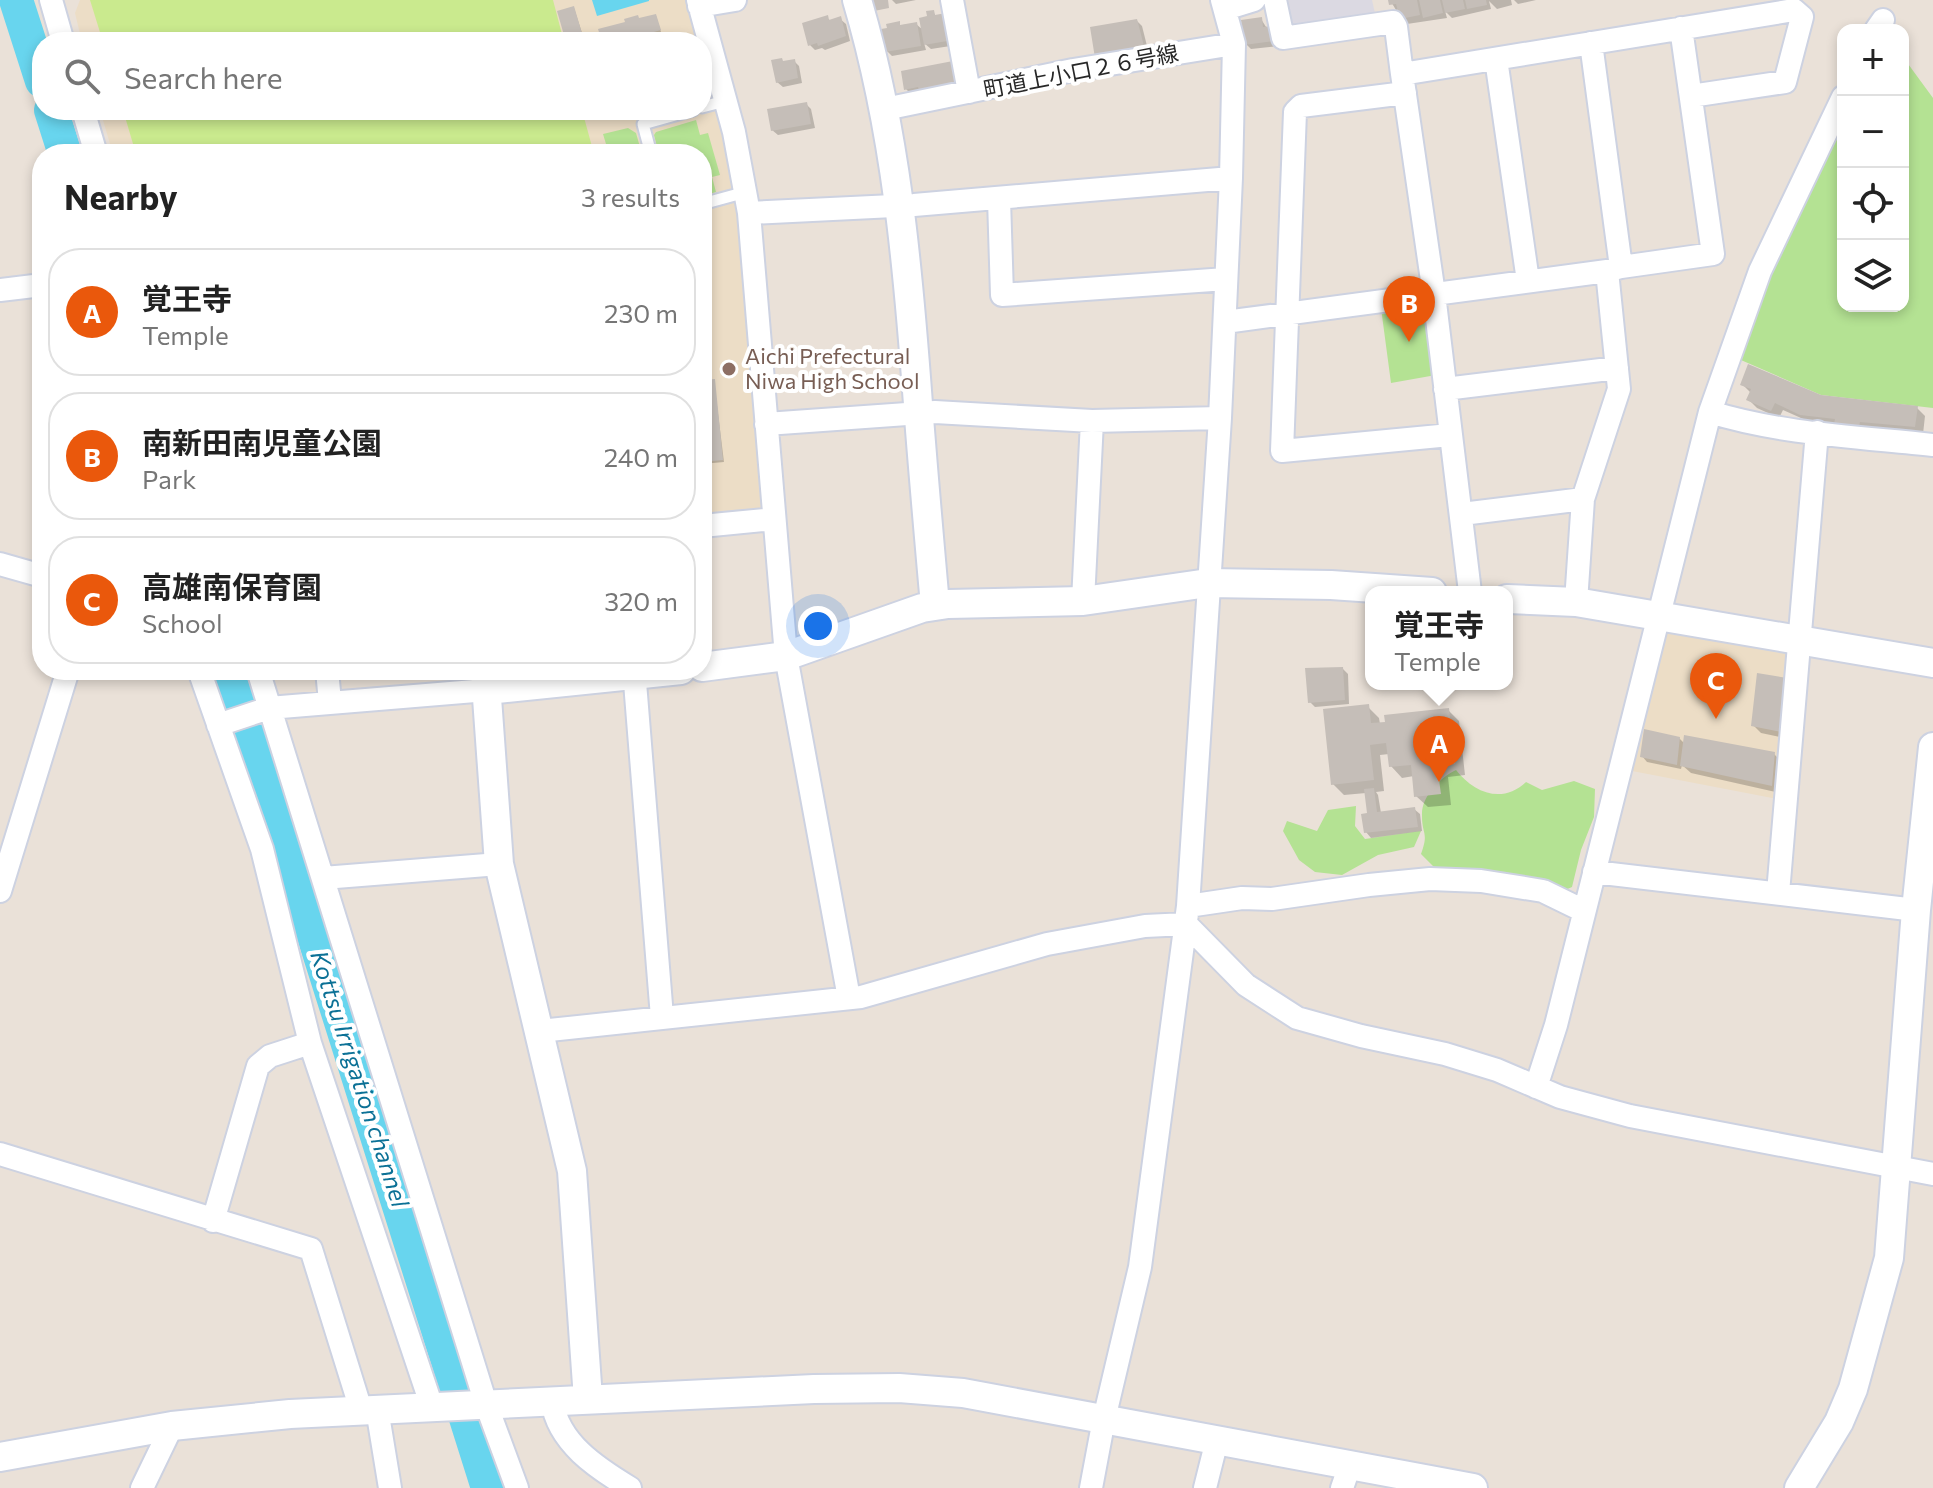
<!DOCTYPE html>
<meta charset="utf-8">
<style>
:root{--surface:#fff;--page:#f2f2f2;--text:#222;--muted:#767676;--line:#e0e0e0;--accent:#ea580c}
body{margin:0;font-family:Commissioner,"Noto Sans JP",sans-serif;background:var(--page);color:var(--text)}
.controls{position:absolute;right:24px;top:24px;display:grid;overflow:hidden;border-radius:16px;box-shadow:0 4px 12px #0003}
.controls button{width:72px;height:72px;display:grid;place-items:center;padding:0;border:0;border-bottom:2px solid var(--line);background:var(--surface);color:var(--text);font:40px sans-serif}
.you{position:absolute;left:818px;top:626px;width:28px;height:28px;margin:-20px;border:6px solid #fff;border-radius:50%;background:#1a73e8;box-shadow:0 0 0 12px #1a73e833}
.badge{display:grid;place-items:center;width:52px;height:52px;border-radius:50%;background:var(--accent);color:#fff;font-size:26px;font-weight:700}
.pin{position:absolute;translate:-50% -66px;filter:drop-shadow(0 2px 4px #0008)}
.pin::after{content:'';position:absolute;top:42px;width:28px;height:24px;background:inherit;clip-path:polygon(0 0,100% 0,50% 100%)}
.popup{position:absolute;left:1365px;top:586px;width:148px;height:104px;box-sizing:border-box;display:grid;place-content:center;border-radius:16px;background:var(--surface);filter:drop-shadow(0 2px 6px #0005);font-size:26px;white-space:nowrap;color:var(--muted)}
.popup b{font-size:30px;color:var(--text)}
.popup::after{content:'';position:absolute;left:50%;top:100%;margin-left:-16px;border:16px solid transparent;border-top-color:var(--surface)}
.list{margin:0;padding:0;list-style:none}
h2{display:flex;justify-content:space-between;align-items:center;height:104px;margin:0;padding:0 32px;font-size:34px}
h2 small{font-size:26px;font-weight:400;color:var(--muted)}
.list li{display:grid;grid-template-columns:52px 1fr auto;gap:24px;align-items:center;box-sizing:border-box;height:128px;margin:0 16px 16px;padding:0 16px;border:2px solid var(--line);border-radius:32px}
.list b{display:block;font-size:30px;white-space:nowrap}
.list p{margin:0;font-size:26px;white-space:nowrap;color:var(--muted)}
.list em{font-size:26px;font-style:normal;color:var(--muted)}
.icon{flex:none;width:44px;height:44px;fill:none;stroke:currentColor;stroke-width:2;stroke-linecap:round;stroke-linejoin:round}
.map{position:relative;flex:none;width:1933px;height:1488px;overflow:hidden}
.search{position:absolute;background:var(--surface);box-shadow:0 4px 12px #0003;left:32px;top:32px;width:680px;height:88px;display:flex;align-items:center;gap:20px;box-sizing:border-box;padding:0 28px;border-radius:32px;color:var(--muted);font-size:30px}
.panel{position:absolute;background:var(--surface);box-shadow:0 4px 12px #0003;left:32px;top:144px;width:680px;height:536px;border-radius:32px}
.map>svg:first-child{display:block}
.industrial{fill:#dbd9e2}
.education{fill:#ecddc6}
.green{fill:#b4e293}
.pitch{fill:#caea8e}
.water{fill:#68d5ee}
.shadow{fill:#0003}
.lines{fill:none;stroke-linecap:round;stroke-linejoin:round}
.river{stroke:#68d5ee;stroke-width:34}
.building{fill:#c5beb8}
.service-casing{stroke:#cdd2e1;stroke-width:15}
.minor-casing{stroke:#cdd2e1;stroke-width:26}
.tertiary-casing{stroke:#cdd2e1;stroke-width:32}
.service{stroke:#fff;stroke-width:11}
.minor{stroke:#fff;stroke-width:22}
.tertiary{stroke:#fff;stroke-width:28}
.education-dot{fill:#8d6e63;stroke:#fff;stroke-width:3}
.labels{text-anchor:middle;stroke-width:8;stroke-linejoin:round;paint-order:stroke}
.street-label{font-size:22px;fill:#272727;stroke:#fff}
.education-label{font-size:22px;fill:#785e54;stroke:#fff;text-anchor:start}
.water-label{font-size:24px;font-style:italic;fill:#0c7196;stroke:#fff}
</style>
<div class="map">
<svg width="1933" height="1488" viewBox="0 0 1933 1488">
<rect width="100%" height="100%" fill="#eae1d8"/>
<path class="industrial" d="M1281 0H1372L1376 18 1286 31Z"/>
<path class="education" d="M80 0H691L730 141 744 229 767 509 702 520V154H113L100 110H702V42H82L75 13Z
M1666 629 1791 651 1782 800 1627 770Z"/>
<path class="green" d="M1903 57 1933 98V408L1821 395 1734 357 1843 109V306H1903Z
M696 120 700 135 708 133 720 175 712 177 716 192 702 196V154H659L654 135 656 132Z
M628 128 636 133 642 154H609L603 134Z
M1418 303 1427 308 1436 375 1391 383 1381 308Z
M1456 770C1473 792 1502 805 1526 782L1542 790 1574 781 1595 789 1594 817 1581 850 1572 887 1565 890C1534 871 1473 872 1436 869L1421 854C1429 832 1422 835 1422 816 1421 796 1440 778 1456 770Z
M1356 806 1355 826 1365 839 1421 831 1414 847 1378 855 1342 875 1315 872 1299 860 1283 831 1287 821 1317 831 1328 810Z"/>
<path class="pitch" d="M90 0H553L564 42H103Z
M123 110H582L594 154H136Z"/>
<path class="water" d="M592 0H649V1L597 16Z"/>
<path class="shadow" d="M892 0H916L896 4Z
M1390 0H1511L1512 5 1497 9 1489 1 1491 9 1452 18 1445 11 1447 18 1407 24 1402 18 1400 9 1396 10Z
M1514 0H1536L1518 4Z
M574 8 584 39 569 42 568 41Z
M933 12 957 45 931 49 924 43 926 50 892 56 887 51 889 26 916 24 923 30Z
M656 16 661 32 625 42H604L639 19Z
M827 18 831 21 840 19 846 24 850 41 825 50 822 48 815 50 810 45Z
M1261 19 1278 46 1251 49 1246 44Z
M1137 21 1142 26 1149 54 1102 62Z
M794 61 799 66 802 83 783 87 777 82 784 63Z
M903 72 962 90 911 94 906 89Z
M806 104 811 109 815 128 778 135 772 130Z
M714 381 724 462 702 464V382Z
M1742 384 1821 397 1917 408 1925 416 1923 434 1810 422 1783 410 1779 418 1757 408 1749 400 1751 393Z
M1343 669 1348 674 1349 704 1315 707 1310 702Z
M1758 675 1789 739 1761 733 1753 725Z
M1368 707 1379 718 1380 724 1448 710 1459 721 1465 775 1448 777 1451 805 1428 807 1416 796 1414 776 1402 778 1391 766 1389 754 1380 755 1384 791 1376 792 1378 795 1381 813 1414 809 1420 814 1422 831 1371 838 1366 832 1369 815 1366 793 1344 795 1333 784Z
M1679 738 1685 744 1774 754 1783 763 1780 793 1691 773 1682 765 1681 769 1647 762 1642 756Z"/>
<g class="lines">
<path class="river" d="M16 0 42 81
M51 110 65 154
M230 670 488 1488"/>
</g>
<path class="building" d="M871 0H888L889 8 874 11Z
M1388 0H1417L1420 15 1400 19 1396 4 1389 5Z
M1419 0H1440L1443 13 1423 18Z
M1442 0H1463L1465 9 1445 13Z
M1465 0H1486L1487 5 1467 9Z
M574 6 583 37 566 42 557 11Z
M934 10 935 15 946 13 953 40 924 45 919 18 927 16 926 11Z
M656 14 661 30 618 42H602L598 29 625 22 624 19 638 15 639 18Z
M828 15 829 20 841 16 846 36 818 46 817 43 808 46 802 23Z
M1262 17 1263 27 1272 26 1274 41 1244 45 1241 20Z
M1137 19 1145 50 1095 58 1090 27Z
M900 21V25L917 22 921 46 885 52 881 29 887 28 886 24Z
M782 58 783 61 795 59 798 78 776 83 771 60Z
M953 61 958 86 920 93 918 87 904 90 901 71Z
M807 102 811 124 771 131 767 109Z
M1748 364 1821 395 1918 406 1915 427 1860 422 1859 427 1834 424 1835 419 1800 415 1775 403 1771 411 1746 400 1751 389 1740 385Z
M715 379 723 460 702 462V380Z
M1343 667 1345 700 1308 703 1305 668Z
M1757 673 1787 678 1781 732 1751 726Z
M1369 704 1371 723 1385 722 1384 715 1449 708 1455 764 1437 766 1441 794 1414 797 1411 765 1389 767 1386 743 1370 745 1374 780 1331 785 1323 709Z
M1644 729 1680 737 1677 765 1640 757Z
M1684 735 1775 752 1772 786 1680 766Z
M1374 788 1377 812 1415 807 1418 827 1364 833 1361 814 1367 813 1364 789Z"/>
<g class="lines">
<g class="service-casing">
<path id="service" d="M702 107 725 101
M651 154 643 124 693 110
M702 204 746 192"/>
</g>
<g class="minor-casing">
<path id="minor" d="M51 0 63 42
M698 0 734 132 749 213 786 656 849 998
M952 0 969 92
M1275 0 1283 38 1393 22 1396 27 1402 74
M699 6 735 0
M1225 9 1254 0
M1876 30 1883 20
M1591 43 1621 267
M1496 59 1528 281
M1405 93 1301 106 1295 112 1282 451 1450 435
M885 109 1073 70 1234 44 1222 0
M83 110 96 154
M999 199 1002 295 1226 279
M749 213 914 205 1231 178
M0 290 42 285
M1225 322 1607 271 1621 267 1713 254 1681 28
M1445 389 1617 368
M1710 412C1781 434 1859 437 1933 445
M766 424 935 412 1092 421 1220 418
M1462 514 1583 499
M702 526 774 519
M0 564 42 576
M1470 592 1434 294 1402 74 1794 10 1802 17 1785 82 1691 96
M1083 601 1092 421
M1576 602 1583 499 1619 389 1607 271
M199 670 262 849 310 1043 270 1056 258 1066 213 1221
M258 670 486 1404 517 1488
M327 670 330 702
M634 670 662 1017
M218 725 269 708 487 690
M1594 872 1916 910
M323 878 499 864
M0 891 68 670
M1778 893 1817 432
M1188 906 1242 898 1272 899 1369 885 1430 879 1481 881 1543 891 1584 911
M540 1031 861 997 1047 944 1145 926 1186 924 1246 985 1297 1018 1361 1036 1445 1054 1497 1070 1560 1097 1630 1116 1933 1174
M310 1043 432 1407
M1536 1087 1556 1025 1710 412 1760 271 1843 97
M0 1154 311 1249 361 1410
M552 1401C558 1443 597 1468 630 1488
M377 1409 390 1488
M142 1488 172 1426
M1091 1488 1104 1419 1140 1267 1188 906 1220 418 1231 178 1234 44
M1205 1488 1217 1440
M1342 1488 1350 1465"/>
</g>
<g class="tertiary-casing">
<path id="tertiary" d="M857 0C896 131 908 268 918 404 923 471 929 538 935 605
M1507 599 1576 602 1933 663
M702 667 786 656 922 608 948 604 1083 601 1208 583 1331 585 1432 592
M485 670 499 864 572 1171 588 1399
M487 690 681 670
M0 1457 172 1426 290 1414 814 1389 899 1388 963 1393 1473 1488
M1799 1488 1839 1422 1853 1389 1889 1258 1916 910 1933 747"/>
</g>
<use href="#service" class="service"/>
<use href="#minor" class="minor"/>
<use href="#tertiary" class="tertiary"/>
</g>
<circle class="education-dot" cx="729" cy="369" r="8"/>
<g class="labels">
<g class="street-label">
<text transform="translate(1081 71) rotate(-11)" y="8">町道上小口２６号線</text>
</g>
<g class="education-label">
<text x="745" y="364">Aichi Prefectural<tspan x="745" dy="25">Niwa High School</tspan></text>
</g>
<g class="water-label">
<text transform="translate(359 1079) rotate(72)" y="8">Kottsu Irrigation channel</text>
</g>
</g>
</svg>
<div class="controls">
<button>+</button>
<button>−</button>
<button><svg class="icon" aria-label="locate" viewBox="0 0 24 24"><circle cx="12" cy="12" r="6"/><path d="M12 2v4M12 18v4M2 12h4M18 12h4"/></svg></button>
<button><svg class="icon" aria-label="layers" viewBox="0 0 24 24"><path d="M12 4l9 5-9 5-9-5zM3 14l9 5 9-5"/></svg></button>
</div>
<div class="you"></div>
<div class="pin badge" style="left:1439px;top:782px">A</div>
<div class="popup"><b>覚王寺</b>Temple</div>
<div class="pin badge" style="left:1409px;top:342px">B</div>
<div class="pin badge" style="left:1716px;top:719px">C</div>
<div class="search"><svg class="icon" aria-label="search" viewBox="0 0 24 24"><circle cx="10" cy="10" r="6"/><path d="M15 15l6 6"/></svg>Search here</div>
<section class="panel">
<h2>Nearby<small>3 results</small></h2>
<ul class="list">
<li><span class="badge">A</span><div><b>覚王寺</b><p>Temple</p></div><em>230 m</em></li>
<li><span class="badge">B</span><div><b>南新田南児童公園</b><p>Park</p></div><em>240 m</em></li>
<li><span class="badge">C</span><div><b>高雄南保育園</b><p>School</p></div><em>320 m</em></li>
</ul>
</section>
</div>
